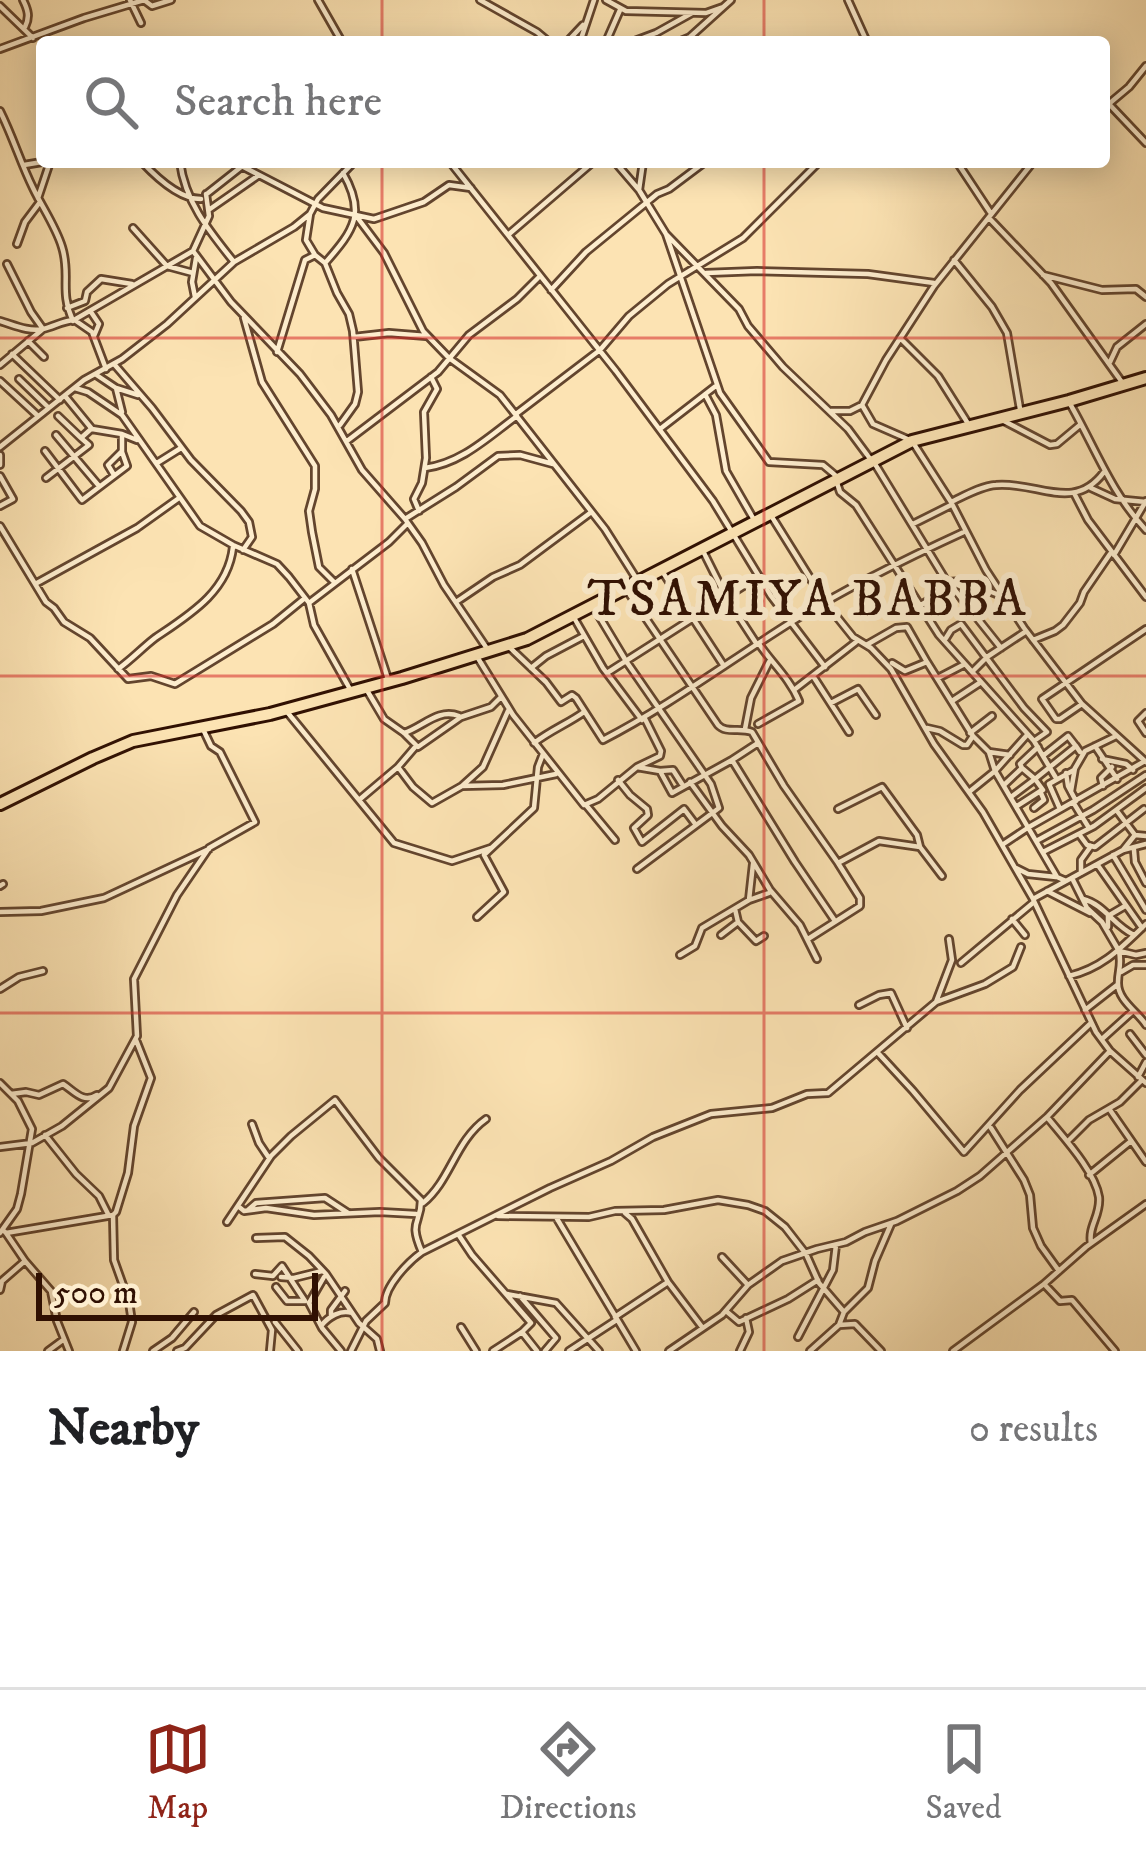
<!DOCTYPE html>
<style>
:root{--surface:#fff;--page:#f6f6f6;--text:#202124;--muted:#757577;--line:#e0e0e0;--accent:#8f2418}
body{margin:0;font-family:"IM FELL DW Pica",serif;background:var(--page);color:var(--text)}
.scale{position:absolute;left:36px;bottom:30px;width:282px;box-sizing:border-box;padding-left:12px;border:6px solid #301002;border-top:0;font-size:33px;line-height:42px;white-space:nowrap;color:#301002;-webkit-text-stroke:9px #fdedce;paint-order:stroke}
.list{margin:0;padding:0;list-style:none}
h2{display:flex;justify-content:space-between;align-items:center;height:156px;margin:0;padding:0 48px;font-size:51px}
h2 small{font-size:39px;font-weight:400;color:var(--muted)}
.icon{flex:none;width:66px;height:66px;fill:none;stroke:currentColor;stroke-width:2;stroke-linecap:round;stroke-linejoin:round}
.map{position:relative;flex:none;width:1146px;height:1351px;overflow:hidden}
.search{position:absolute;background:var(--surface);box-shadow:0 6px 30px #0003;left:36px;right:36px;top:36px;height:132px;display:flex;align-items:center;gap:30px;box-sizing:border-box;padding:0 42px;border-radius:12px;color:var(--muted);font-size:45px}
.sheet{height:336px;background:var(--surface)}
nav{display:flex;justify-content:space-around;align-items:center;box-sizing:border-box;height:168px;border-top:3px solid var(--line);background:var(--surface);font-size:33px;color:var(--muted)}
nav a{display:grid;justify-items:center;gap:6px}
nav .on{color:var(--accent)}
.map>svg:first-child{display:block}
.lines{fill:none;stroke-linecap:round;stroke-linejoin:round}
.street-casing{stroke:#63452e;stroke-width:10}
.primary-casing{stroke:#301002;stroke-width:16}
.street{stroke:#fdedce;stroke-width:4.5}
.primary{stroke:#fce3b3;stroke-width:10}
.grid{fill:none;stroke:#d62828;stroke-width:3;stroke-opacity:0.55}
.labels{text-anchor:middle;stroke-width:12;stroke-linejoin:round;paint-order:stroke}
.quarter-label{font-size:51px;letter-spacing:3px;fill:#301002;stroke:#fdedce}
</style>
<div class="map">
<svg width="1146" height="1351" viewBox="0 0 1146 1351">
<rect width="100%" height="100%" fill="#fce3b3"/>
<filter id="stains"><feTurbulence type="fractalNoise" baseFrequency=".00167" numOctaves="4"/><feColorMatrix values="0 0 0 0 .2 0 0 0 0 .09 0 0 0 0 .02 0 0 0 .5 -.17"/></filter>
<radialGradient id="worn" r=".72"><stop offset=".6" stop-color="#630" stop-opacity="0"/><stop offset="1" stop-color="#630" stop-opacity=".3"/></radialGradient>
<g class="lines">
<g class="street-casing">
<path id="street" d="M23 0C28 10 30 17 25 27
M130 0 141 23
M318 0 342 42
M480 0 537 32 549 42
M606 0 626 11 706 13 723 7
M848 0 867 42
M0 6 33 38
M567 42 583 25
M580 42 594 0
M606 42 620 10
M632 42 656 33 692 13
M678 42 690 37 731 0
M0 49 84 18 144 0 152 6 171 0
M1109 104 1146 143
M1104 108 1129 87 1146 66
M0 111C13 137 21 164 33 188 42 207 56 227 62 247 71 275 59 291 73 321
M142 162C156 177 180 199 201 199
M180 162C185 202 210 232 234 262
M234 162 323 208 374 219 424 202 449 185 471 188
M450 162 616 371 713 501 771 596 825 667
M615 162 639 190 666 234 739 309 748 326 783 367 848 429 871 460
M957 162 990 212
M1033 162 934 286 886 360 862 405 873 424 912 441 951 502 986 570 1024 628 1082 704 1146 762
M24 165 42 162
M639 190 643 162
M208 193 241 167
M38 198 50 162
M210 209 259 175
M357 217 384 253 423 331 449 358 500 395 605 529 636 578
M989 218 1051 283 1124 385
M133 228 167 266 193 273
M666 234 720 393 769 462 823 465 835 475
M508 235 593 162
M17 244 25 222 40 202
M193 251 231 302 300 374 331 415 362 470 405 519 422 543 444 585 488 650
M954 260 992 307 1007 333 1020 409
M326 262C354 230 366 213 343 173
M706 273 757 271 868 274 934 283
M1043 275 1102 290 1136 289 1146 297
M551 290 586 252 657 194 669 189 705 162
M195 297 192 282 196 258
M67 308 85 301 87 292 101 279 132 284
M91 312 99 324 94 336
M244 318 262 382 315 466V489L309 511 312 532 319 567 334 582
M0 321C14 325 28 332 43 329 55 326 62 321 74 320L193 251 209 216 206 194
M76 321 92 332 106 369
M354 337 389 333 426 336
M900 338 938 376 967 422
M28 341 44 357
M277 352 305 260 315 255
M12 354 60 400
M1110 362 1117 347 1146 324
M114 364 152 408 191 460 241 511 249 522 252 537 243 550
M0 365 43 329 31 312 7 264
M95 374 116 388 138 395
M19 379 49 408
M0 381 38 416
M75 388 88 392 122 415 200 526 233 545 277 564 289 577 309 603 314 625 351 691
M116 388 122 412
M65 396 92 429 122 434 137 440
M706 396 716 415 726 471 753 518
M1069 402C1094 445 1111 493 1146 530
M831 411H850L860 406
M516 414 600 350 629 316 668 284 743 238 819 162
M58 416 81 438
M1004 421 1050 445 1057 444 1081 424
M340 425 355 404 358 392 353 331 349 314 337 293 325 263 315 255 306 240 310 214 318 199 354 162
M660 429 717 385
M56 435 99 486
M347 441 438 372 469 335 517 299 538 278
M0 447 84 380 122 359 167 324 234 262 294 227 310 214
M45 451 82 500 127 466 122 452V434
M0 455V465
M157 463 181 448
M875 464 947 582 964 581 1004 597
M425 468C462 463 488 437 517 416
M114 475 108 465 121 452
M0 476 13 499 0 506
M46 478 89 445 81 438 91 429
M836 480 840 492 856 505 939 635 1034 741 1056 778
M1091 488 1115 499 1146 502
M1074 493 1088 520 1146 597
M951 502C964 496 981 486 996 485 1037 481 1074 513 1104 472
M419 511 414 499 422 483 426 458 424 412 437 389 431 377
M772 517 825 602 853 637 871 648 891 669 934 744 983 812 1033 899 1096 1032 1110 1051 1146 1083
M405 519 456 487 498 456 520 455 553 464
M913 524 951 505
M0 526 46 602 54 608 64 622 90 638 128 679 151 676 175 684 273 624 305 598
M702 549 726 597 756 643
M1114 555 1146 501
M352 569 389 682
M662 571 724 666
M37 583 137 528 179 498
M626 589 718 725C726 734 740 727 752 732L784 786 838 863
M456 602 493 577 520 565 590 513
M309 603 389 542 407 524
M921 605 950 587 954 589 1001 648
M593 606 626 661 711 784 719 808 637 869
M573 616 603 668 642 720
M946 638 951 630 961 624 1024 708 1047 732 1034 741
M1033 640 1055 631 1063 625 1080 603 1084 592 1110 554
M868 644 896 628 907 627 927 662
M507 645 546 682 561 702 572 695 576 698 603 740C669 706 729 661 793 621 848 587 907 558 966 531
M476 655 513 715 584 805 598 799 637 767 660 771 672 793 732 760 795 862 835 921
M892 663 905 671 927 662 973 736 989 752 995 771 1057 877 1066 881
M531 668 546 656 582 637
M118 669C131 660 142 648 155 638 189 615 228 592 233 547
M972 672 987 657 1025 632
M607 673 759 576
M813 676 849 732
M938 678 963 665
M794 690 856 642
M368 692 384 719 404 733 418 747 461 717 491 707 501 697
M952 701 981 682
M831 703 858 689 876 715
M1082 704 1060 719H1056L1042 699 1146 629
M288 713 394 843 452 861 491 848
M1146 713 1138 721 1146 733
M758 724 799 701C790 679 772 663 759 644
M927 728 940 731 963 745H967L973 736
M745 729 751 698 769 662
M404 733C423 727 438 708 459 716
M970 733 992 716
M534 743C551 730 569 723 584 712
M1095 746 1117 779
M989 752 1010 755
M1044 755 1068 736 1075 745
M1102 759 1126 764 1133 770
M732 760 758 743
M398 767 413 787 432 803 462 786 503 785 556 774
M637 767 660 756 661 751 645 719
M1022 768 1020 764 1038 747
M660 771 673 770 682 784
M1066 773 1068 786 1076 801
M618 780 630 795 647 809 648 815 634 828 642 842 684 809 696 825
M690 782 722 826 749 855 770 890 800 925 817 959
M1004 785 1022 768 1035 779 1076 746 1080 752
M462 786 483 767 508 711
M1103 786 1101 778 1112 767
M1071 791 1075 768
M969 792 995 771 1027 735
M1011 797 1035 779 1043 790
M359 800 398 767 416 746
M1073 802 1089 828
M586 805 615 840
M1017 806 1042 790
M1034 808 1044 800 1040 791
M838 809 882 787 917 835 920 847
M1060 809 1049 784 1074 770 1085 751 1116 736
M1117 811 1135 835
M1079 834 1087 845 1095 847 1144 809
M1038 840 1093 810 1146 775
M1002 845 1029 827 1145 761
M1123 850 1135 835 1146 836
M1134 850 1135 862 1146 883
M1043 852 1094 826 1146 788
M1113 855 1146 910
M1097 864 1142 928
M1016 868 1028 874 1056 877
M1081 873V860L1091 846
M1072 878 1087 908 1102 922 1119 951 1136 955 1146 953
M0 886 3 884
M1047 891 1090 913
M1033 899 1123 850 1146 844
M1083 899C1104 904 1114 926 1134 935
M749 900 753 864
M735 909 738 922 756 941 764 936
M0 912 41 911 104 898 209 849
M477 917 504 892 484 855 534 808 538 767 543 754
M1012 919 1025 935
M1108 927V916L1125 906
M721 935 738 922
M808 939 860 906V898L838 863 879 841 920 847 942 876
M1119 951C1122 966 1118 970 1118 982 1117 1000 1138 1012 1146 1025
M680 955 695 946 702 928 749 900 769 893
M961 963 1034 902
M1121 972 1133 965H1146
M1069 976C1103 968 1122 947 1146 924
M0 989 19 977 43 971
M936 1002 952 960 949 939
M859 1005 879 995 891 993 907 1028
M1085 1010 1117 985
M1130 1034 1146 1055
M1102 1039 1133 1011
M879 1054 913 1091 964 1152 1020 1090 1091 1023
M1138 1077 1146 1062
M0 1083 18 1101 32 1129 21 1194 17 1209 0 1233
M11 1094 26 1092 39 1095 63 1084C74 1091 83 1104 97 1095
M1110 1110 1146 1162
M1047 1117C1063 1137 1095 1171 1099 1197 1101 1215 1088 1226 1091 1243
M252 1124 259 1143 269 1158
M991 1128 1024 1180 1030 1195 1033 1228 1041 1246 1059 1271
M45 1135 76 1174 99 1196 108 1214
M1068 1141 1089 1120 1120 1102 1141 1081
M0 1147 32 1143 62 1126 109 1088 137 1036 134 979 177 895 209 848 255 822 220 752 211 746 202 727
M1089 1175 1131 1141
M423 1203C451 1180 455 1141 486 1119
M238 1206 244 1211 266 1208 314 1215 380 1212 416 1214
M248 1210 256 1203 325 1198 348 1213
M625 1213 632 1219 668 1282 702 1327
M113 1215 114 1260 129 1302 132 1322 123 1351
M498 1216 589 1217 615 1211 664 1210 718 1200 748 1205 765 1211 785 1227 806 1254 819 1283 844 1312 839 1325 810 1351
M556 1217 636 1351
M227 1222 271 1156 291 1136 335 1100 379 1158 421 1200C421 1225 408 1220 422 1252
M3 1230 6 1233 113 1215 116 1212 128 1173 134 1126 151 1078 136 1040
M6 1233 25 1261 51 1291 57 1321 69 1351
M458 1234 472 1255 531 1323 522 1332
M256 1238 285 1237 309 1256 326 1274 359 1323 377 1339 380 1351
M722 1257 748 1285
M255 1274 273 1276 282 1266 305 1301
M281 1277 294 1278 322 1271
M1044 1284 1060 1301 1072 1300 1115 1351
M276 1287 287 1301H304
M0 1290 2 1281 25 1261
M507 1294 556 1303 599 1351
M520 1296 556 1338 545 1351
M309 1303 322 1328 341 1351
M309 1303 324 1277
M726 1311 739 1322 788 1299 818 1280
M844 1312 868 1288 875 1261 891 1224
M331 1317V1310L345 1291
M615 1317 668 1282
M275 1322 298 1351
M839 1325 855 1324 881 1351
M321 1326C328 1317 341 1309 352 1313
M461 1327 476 1351
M798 1337 833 1270 836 1245
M48 1351 63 1340
M153 1351 172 1338 194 1312
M177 1351 185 1348 216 1315 253 1295 272 1330 270 1351
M351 1351 366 1321 385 1303C385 1286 408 1262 422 1252L550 1188 611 1161 653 1137 711 1114 772 1108 807 1094 828 1093 936 1002 985 984 1013 967 1021 947
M493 1351 522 1332 537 1351
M569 1351 615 1321
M669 1351 722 1315 748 1285 782 1261 817 1249 846 1242 865 1232 897 1221 957 1191 980 1176 1047 1117 1110 1051
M740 1351 749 1332 746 1318
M953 1351 1044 1284 1086 1247 1146 1204"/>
</g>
<g class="primary-casing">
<path id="primary" d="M0 804 93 758 133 741 270 714 402 678 527 639 912 441 1069 401 1146 378"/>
</g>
<use href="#street" class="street"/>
<use href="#primary" class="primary"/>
</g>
<path class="grid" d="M382 0V42M764 0V42M382 162V1351M764 162V1351M0 338H1146M0 676H1146M0 1013H1146"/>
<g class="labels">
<g class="quarter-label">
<text x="808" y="615">TSAMIYA BABBA</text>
</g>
</g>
<rect width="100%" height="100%" filter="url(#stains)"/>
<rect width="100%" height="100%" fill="url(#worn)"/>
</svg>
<div class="scale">500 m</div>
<div class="search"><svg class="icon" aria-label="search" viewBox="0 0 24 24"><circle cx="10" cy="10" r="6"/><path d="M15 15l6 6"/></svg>Search here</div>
</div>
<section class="sheet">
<h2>Nearby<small>0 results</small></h2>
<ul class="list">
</ul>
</section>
<nav>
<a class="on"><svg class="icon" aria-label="map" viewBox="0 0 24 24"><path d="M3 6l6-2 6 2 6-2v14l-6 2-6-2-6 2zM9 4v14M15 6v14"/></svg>Map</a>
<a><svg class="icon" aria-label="directions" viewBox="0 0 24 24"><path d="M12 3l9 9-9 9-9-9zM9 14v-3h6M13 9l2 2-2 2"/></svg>Directions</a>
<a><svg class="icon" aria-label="saved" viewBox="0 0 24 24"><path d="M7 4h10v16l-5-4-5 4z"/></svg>Saved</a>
</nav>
